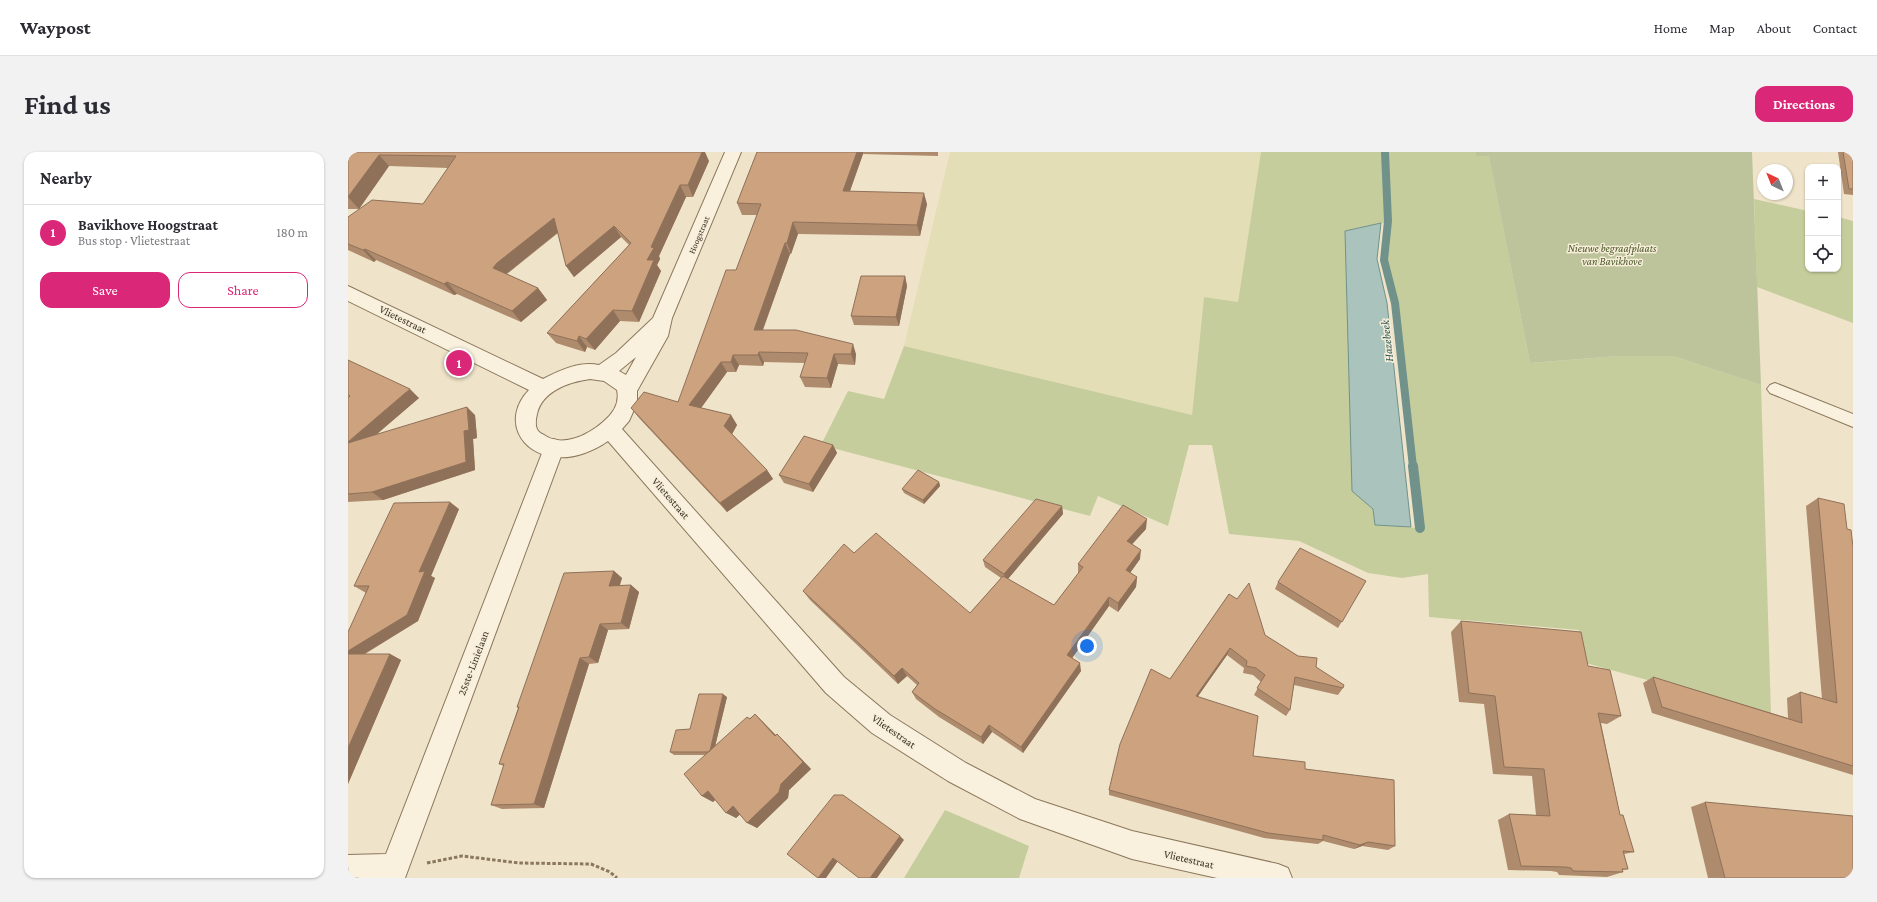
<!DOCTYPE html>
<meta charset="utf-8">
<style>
:root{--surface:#fff;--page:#f2f2f3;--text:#2b2b33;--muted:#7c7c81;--line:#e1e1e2;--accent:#db2777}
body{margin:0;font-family:"Crimson Pro",serif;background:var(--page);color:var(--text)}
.controls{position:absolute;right:12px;top:12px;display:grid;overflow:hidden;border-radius:8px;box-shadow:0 1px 3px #0004}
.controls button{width:36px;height:36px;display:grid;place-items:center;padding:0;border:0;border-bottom:1px solid var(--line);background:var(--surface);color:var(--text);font:20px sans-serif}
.compass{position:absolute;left:1409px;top:12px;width:36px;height:36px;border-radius:50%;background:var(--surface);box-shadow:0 1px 3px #0004;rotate:317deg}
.you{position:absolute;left:739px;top:494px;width:14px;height:14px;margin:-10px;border:3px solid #fff;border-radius:50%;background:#1a73e8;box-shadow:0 0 0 6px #1a73e833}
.badge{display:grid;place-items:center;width:26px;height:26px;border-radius:50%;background:var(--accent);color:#fff;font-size:13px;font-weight:700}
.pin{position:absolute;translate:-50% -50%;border:2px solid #fff;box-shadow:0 1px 4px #0006}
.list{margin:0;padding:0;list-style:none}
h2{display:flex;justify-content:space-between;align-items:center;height:52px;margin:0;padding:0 16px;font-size:17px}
h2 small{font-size:13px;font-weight:400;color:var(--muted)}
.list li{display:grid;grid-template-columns:26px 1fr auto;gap:12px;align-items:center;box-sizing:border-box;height:56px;padding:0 16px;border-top:1px solid var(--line)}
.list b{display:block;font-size:15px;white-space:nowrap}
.list p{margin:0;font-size:13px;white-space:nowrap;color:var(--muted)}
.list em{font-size:13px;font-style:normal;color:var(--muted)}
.actions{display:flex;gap:8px;padding:12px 16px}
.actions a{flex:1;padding:9px 0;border:1px solid var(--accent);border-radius:12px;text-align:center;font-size:14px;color:var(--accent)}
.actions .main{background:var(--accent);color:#fff}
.icon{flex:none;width:22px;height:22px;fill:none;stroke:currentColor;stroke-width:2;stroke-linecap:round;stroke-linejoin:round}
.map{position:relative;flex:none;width:1505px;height:726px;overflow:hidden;border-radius:12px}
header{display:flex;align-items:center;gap:24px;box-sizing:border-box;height:56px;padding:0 20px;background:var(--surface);border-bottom:1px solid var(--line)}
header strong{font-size:19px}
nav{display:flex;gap:22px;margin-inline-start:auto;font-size:14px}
.intro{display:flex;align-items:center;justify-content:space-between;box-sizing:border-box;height:96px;padding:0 24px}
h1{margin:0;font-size:28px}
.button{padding:10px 18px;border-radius:12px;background:var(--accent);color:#fff;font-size:14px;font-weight:700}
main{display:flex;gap:24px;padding:0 24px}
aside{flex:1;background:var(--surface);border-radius:12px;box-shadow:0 1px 3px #0004}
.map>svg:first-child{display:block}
.farmland{fill:#e4deb6}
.green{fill:#c6cd9c;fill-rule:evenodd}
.cemetery{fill:#bdc39b}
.water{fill:#aac3bc;stroke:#70928a}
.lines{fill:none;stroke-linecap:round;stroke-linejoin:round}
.stream-far1{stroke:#70928a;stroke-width:8}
.stream{stroke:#70928a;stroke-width:10}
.service-casing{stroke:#8b775d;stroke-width:2}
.minor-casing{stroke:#8b775d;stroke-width:2}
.tertiary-casing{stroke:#8b775d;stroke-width:2}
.path{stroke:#8b775d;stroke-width:3;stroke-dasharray:3.5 2;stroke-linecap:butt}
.service{fill:#f9f1dd;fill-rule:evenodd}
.minor{fill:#f9f1dd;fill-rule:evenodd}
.tertiary{fill:#f9f1dd;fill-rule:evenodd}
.wall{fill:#af8b6d}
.shaded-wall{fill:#8f7159}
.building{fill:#cca27f;stroke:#8f7159}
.labels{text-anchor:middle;stroke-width:3;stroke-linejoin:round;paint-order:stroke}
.far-street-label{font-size:9px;fill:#3c2f21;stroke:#f6eed9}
.park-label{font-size:11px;font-style:italic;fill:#4b5828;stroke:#f6eed9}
.street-label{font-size:11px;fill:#3c2f21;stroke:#f6eed9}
.water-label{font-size:12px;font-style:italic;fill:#305b5a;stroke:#f6eed9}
</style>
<header>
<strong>Waypost</strong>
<nav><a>Home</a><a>Map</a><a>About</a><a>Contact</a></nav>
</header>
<div class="intro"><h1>Find us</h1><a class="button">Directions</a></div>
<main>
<aside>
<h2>Nearby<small></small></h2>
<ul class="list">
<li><span class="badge">1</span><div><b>Bavikhove Hoogstraat</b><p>Bus stop · Vlietestraat</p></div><em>180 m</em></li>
</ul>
<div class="actions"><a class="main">Save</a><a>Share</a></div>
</aside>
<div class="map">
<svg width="1505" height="726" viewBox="0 0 1505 726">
<rect width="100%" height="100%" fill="#efe4c9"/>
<path class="farmland" d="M602 0H913L890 150 856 145 844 263 556 194Z"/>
<path class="green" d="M913 0H1127L1128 3H1141L1182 211 1270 204H1325L1413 233 1423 562 1234 510 1231 478 1081 465 1080 422 1054 426 1020 421 951 389 881 382 864 293H841L820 374 750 344 742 364 473 293 500 239 536 247 556 194 844 263 856 145 890 150ZM1040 70 1036 108 1047 151 1071 376 1027 373 997 79Z
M1406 47 1460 59V117H1490V65L1505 69V171L1409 135Z
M597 658 681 694 671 726H556Z"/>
<path class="cemetery" d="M1127 0H1404L1413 233 1325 204H1270L1182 211 1141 4H1128Z"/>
<path class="water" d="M1033 71 1029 107 1039 151 1063 375 1027 373 1025 357 1004 339 997 79Z"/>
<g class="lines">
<path class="stream-far1" d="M1037 0 1040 69 1036 108 1047 151 1065 315"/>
<path class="stream" d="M1065 314 1072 376"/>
<g class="service-casing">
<path id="service" d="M1427 231 1505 262V275L1422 241 1419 237 1422 233Z"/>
</g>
<g class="minor-casing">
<path id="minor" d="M206 287 213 290 216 296 57 726H0V703L38 702 196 296 199 290Z"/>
</g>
<g class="tertiary-casing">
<path id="tertiary" d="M377 0H393L324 166 320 184 289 239V251L281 269 274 277 496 525 542 563 618 611 687 647 784 679 930 712 940 716 944 726H869L784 707 672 667 600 629 524 581 478 541 260 289C246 299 226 307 208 305 171 302 154 266 181 238L0 149V134L195 227C212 218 232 209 251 213L268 201 305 166ZM288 205 278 223 271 219ZM242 227 256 229 269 238C272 251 265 262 255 270 240 283 215 296 196 283 194 282 190 280 189 277 187 273 188 266 189 262 194 239 221 230 242 227Z"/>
</g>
<path class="path" d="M79 711 114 704 171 711 243 712 262 720 269 726"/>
<use href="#service" class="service"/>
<use href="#minor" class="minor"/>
<use href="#tertiary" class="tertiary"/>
</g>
<path class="wall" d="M0 0 361 9 345 45H338L311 104 312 107 309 113 313 119 291 170 272 169 247 198 239 195 237 200 208 191 199 181 281 93 273 85 226 125 218 114 210 81 159 122 190 136 199 148 173 170 109 142 106 143 28 108 26 110 0 98V65L75 52 100 16 41 14 11 57H0Z
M409 0H590V4L515 2 502 39 579 52 572 84 450 82 443 102H442L415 178 508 202 507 213 490 212 483 236 457 235 452 225 457 211 416 210 415 214 391 213 388 220H379L353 256 383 263 389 273 384 282 419 318 425 327 379 360 291 266 283 256 330 250 388 118 409 63H394L389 51Z
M1490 0H1505V43L1496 42Z
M557 124 559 134 551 174 506 173 503 164Z
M0 208 71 246 29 282 127 263 129 286 125 287 127 318 35 348 0 350Z
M485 293 489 301 465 340 436 331 431 323Z
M591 330 592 334 576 352 556 341 554 337Z
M1470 346 1499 377 1505 395V623L1304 561 1295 531 1305 525 1440 566 1439 546 1452 540 1474 547 1458 354Z
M714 354 715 362 660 427 706 453 730 422V412L798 377 784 392 792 407 782 421 789 425 788 435 770 460 761 454 724 506 733 519 675 601 644 580 635 592 591 565 568 547 564 540 569 533 559 524 550 532 462 448 455 439 506 401 622 461 653 426 637 415 635 408Z
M111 357 83 424 87 426 70 469 17 502H42L53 508 0 632 18 441 6 434Z
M266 419 274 426 272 433H283L291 440 281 477 260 478 250 511 241 512 196 656 154 657 143 653 156 614 151 612 170 556 169 555Z
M1018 429 990 476 927 437 930 430Z
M881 442 917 483 968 515 995 536 990 543 946 533 942 558 938 564 906 543 913 530 905 523 895 521 896 516 879 503 850 544 905 604 957 617 1047 694 1040 698 1014 694 1006 697 975 689 970 692 916 686 761 643V638L822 527Z
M1113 469 1240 514 1273 564 1259 572 1253 571 1272 663 1286 700 1276 702 1280 717 1274 718 1275 720 1259 725 1211 723 1209 720 1203 719 1160 718 1150 668 1161 662 1188 663 1184 624 1145 622 1136 552 1111 550 1103 480Z
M379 545 367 594 407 562 428 583 437 590 463 617 441 638 440 646 409 676 392 662 388 666 367 648 365 650 354 644 358 603H326L322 600 342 577Z
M1357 650 1505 726H1360L1343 655Z"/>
<path class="shaded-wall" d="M354 0H357L361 9 345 45 340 33Z
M509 0H515V2L498 50 495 39Z
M31 3 41 14 11 57 0 45Z
M332 33 338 45 311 104 312 107 309 113 313 119 291 170 284 159 303 95Z
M576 41 579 52 572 84 569 73Z
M206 66 214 77 158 122 145 116 149 111Z
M445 70 450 82 443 102 439 91Z
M266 74 273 85 226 125 218 114Z
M437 91 442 102 411 188 406 178Z
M17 97 28 108 26 110 15 98Z
M557 124 559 134 551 174 548 165Z
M99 130 109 142 106 143 96 132Z
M190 136 199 148 173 170 164 159Z
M265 158 272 169 247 198 238 187Z
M231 184 239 195 237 200 229 189Z
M505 192 508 202 507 213 503 202Z
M411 200 416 210 415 214 410 203Z
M486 202 490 212 483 236 479 226Z
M385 203 391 213 388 220 383 210Z
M373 210 379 220 348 263 341 253Z
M62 237 71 246 9 299 0 293V290Z
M119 255 127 263 129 286 125 287 127 318 35 348 24 340 116 279Z
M383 263 389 273 383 284 376 274Z
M485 293 489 301 465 340 461 332Z
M419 318 425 327 379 360 372 351Z
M591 330 592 334 576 352 575 348Z
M102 350 111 357 83 424 87 426 70 469 6 508 0 506V499L71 420Z
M714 354 715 362 658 429 656 422Z
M799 367 798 377 778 399 779 389Z
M793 398 792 407 777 428 778 418Z
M266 419 274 426 269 441 261 434Z
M789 425 788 435 770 460V451Z
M283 433 291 440 281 477 273 471Z
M761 445V454L720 512 719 503Z
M252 472 260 478 250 511 241 505Z
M882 496 879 503 846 550 848 544Z
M42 502 53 508 0 632V596Z
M232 506 241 512 196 656 186 652Z
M732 511 733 519 675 601 673 595Z
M554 516 559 524 550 532 546 524Z
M375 542 379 545 365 603 362 600Z
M407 562 415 570 435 591 427 584Z
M641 573 644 580 635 592 633 585Z
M429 582 437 590 463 617 441 638 440 646 409 676 399 671Z
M360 639 370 645 365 650 354 644Z
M385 654 395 660 388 666 378 661Z
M552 684 556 688 529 726H522Z
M1020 690 1014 694 1006 697 1012 693Z
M485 706 490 709 478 726H470Z"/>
<path class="building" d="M0 0H354L340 33H332L303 95 306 96 299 108H306L284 159 265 158 238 187 231 184 229 189 199 181 283 91 266 74 218 114 206 66 149 111 145 116 190 136 164 159 99 130 96 132 17 97 15 98 0 92V65L24 48 75 52 108 4 31 3 0 45Z
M409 0H509L495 39 576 41 569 73 445 70 439 91H437L406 178H448L505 192 503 202H486L479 226 452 225 460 201 411 200 410 203H385L383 210H373L341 253 383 263 376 274 419 318 372 351 283 256 296 240 330 250 378 118H388L413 52 389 51Z
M1495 0H1505V37H1501Z
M513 124H557L548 165 503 164Z
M0 208 62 237 0 290V246L2 244 0 243Z
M119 255 121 278 116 279 118 310 24 340 0 342V291Z
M456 284 485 293 461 332 431 323Z
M570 318 591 330 575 348 554 337Z
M1470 346 1496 352 1499 377 1503 378 1505 395V614L1314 555 1305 525 1454 571 1452 540 1489 551Z
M688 347 714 354 656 422 635 408Z
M102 350 71 420 77 419 59 463 0 499V480L21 434H6L46 351Z
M775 353 799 367 779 389 793 398 778 418 789 425 770 451 761 445 719 503 732 511 673 595 641 573 633 585 587 557 564 540 571 531 554 516 546 524 455 439 496 392 506 401 528 381 622 461 655 424 706 453 735 415 730 412Z
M952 396 1018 429 994 470 930 430Z
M266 419 261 434 283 433 273 471 252 472 241 505 232 506 186 652 143 653 156 612H151L171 555H169L216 421Z
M901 431 917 483 950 504 969 506 968 515 996 533 995 536 947 525 942 558 909 536 917 523 908 516 898 514 899 509 882 496 848 544 910 564 905 604 957 610V617L1046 628 1047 694 1020 690 1012 693 975 683V688L920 681 761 638 772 592 803 517 822 527 881 442 889 447Z
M1113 469 1233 480 1240 514 1262 518 1273 564 1250 561 1272 663H1275L1286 700 1275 699 1280 717H1274L1275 720 1225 719 1223 716 1217 715 1173 714 1161 662 1202 664 1196 617 1156 615 1147 544 1121 541Z
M0 502H42L0 596Z
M351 542H375L362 599 360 600H322L328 578 342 577Z
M407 562 427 584 429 582 455 610 433 632 431 640 399 671 385 654 378 661 360 639 354 644 336 622 399 565 402 567Z
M486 643H495L552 684 522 726H511L485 706 470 726 439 702Z
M1357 650 1505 664V726H1377Z"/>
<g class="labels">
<g class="far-street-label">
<text transform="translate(351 83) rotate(-67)" y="3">Hoogstraat</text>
</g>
<g class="park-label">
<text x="1264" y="100">Nieuwe begraafplaats<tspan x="1264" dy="13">van Bavikhove</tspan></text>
</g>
<g class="street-label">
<text transform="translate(55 167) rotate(26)" y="4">Vlietestraat</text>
<text transform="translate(323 346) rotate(49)" y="4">Vlietestraat</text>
<text transform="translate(125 511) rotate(-69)" y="4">25ste-Linielaan</text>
<text transform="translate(546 579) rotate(35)" y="4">Vlietestraat</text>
<text transform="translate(841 707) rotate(13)" y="4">Vlietestraat</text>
</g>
<g class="water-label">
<text transform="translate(1039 189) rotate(-96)" y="4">Hazebeek</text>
</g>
</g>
</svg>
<div class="controls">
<button>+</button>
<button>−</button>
<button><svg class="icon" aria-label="locate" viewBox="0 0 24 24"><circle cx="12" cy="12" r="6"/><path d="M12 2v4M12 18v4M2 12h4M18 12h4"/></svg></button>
</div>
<svg class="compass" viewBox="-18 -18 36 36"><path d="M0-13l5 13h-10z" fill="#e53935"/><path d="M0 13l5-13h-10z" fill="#7c7c81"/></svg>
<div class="you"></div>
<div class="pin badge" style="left:111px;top:211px">1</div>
</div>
</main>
